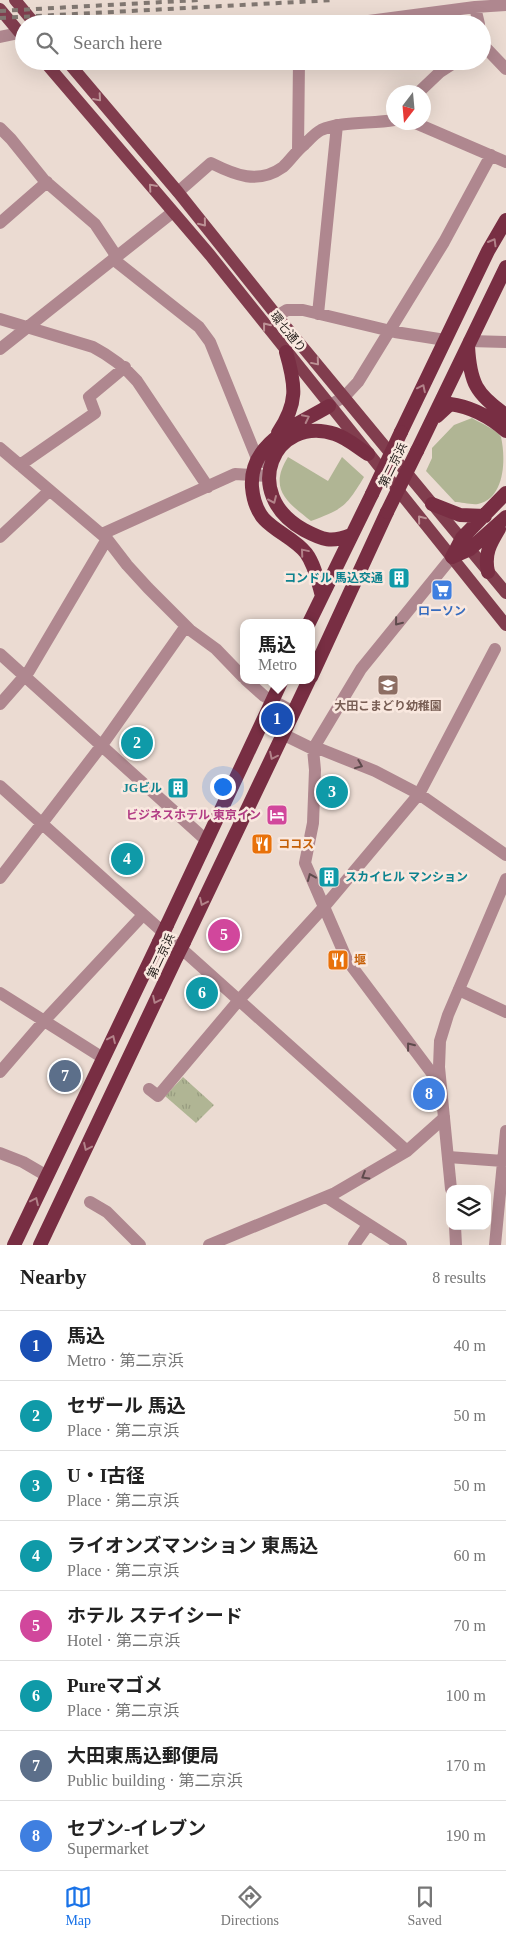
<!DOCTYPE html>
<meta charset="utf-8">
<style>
:root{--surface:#fff;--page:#f2f2f2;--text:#222;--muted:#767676;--line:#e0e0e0;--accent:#1a73e8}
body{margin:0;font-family:"Times New Roman","Noto Sans JP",serif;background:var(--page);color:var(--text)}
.controls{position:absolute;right:15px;bottom:15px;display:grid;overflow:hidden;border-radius:10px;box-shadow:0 5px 20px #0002}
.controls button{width:45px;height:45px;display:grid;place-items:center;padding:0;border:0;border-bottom:1px solid var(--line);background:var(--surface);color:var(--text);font:25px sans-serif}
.compass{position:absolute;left:386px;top:85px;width:45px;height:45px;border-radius:50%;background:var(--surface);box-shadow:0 5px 20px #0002;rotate:196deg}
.you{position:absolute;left:222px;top:786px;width:18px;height:18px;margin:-12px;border:4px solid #fff;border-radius:50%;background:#1a73e8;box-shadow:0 0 0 8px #1a73e833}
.badge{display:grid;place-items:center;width:32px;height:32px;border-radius:50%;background:var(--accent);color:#fff;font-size:16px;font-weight:700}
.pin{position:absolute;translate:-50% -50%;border:2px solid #fff;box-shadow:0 1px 5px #0006}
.popup{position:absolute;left:240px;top:619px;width:75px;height:65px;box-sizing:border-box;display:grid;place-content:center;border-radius:10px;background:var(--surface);filter:drop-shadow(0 1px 4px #0005);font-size:16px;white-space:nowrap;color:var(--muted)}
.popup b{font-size:19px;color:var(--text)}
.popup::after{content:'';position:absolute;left:50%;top:100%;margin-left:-10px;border:10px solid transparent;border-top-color:var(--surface)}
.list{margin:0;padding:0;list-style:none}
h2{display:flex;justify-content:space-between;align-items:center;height:65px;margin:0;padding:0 20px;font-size:21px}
h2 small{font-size:16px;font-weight:400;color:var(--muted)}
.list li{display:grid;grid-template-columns:32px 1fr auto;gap:15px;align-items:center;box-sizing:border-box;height:70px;padding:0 20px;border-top:1px solid var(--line)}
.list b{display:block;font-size:19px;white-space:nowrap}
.list p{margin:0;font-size:16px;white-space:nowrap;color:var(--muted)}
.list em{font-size:16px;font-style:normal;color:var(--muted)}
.icon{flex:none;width:28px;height:28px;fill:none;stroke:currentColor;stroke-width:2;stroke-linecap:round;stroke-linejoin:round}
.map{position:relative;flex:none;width:506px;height:1245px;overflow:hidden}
.search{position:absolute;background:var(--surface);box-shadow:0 5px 20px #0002;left:15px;right:15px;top:15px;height:55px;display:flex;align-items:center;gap:12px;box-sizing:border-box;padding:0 18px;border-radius:28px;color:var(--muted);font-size:19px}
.sheet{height:625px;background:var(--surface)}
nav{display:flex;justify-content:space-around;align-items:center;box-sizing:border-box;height:70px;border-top:1px solid var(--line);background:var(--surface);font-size:14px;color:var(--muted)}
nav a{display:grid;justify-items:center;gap:2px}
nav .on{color:var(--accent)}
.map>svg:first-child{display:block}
.green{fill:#b0b594}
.park{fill:url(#park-tufts)}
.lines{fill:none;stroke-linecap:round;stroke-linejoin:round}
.minor{stroke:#af878f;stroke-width:12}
.tertiary{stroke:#af878f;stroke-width:12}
.primary{stroke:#813d4e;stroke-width:12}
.trunk{stroke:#782e43;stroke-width:14}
.rail{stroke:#817771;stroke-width:4;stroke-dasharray:6 6;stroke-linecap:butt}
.trunk-bridge{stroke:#782e43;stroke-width:14}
.oneway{stroke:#bd9296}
.oneway2{stroke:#b28289}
.oneway3{stroke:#5e4a4c}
.labels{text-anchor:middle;stroke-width:5;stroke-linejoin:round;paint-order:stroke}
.street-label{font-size:12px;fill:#28221f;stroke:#f9e8df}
.culture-label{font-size:12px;font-weight:bold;fill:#0d838f;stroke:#f9e8df;text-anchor:end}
.shop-label{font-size:12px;font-weight:bold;fill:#366cbe;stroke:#f9e8df}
.education-label{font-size:12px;font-weight:bold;fill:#785e54;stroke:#f9e8df}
.hotel-label{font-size:12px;font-weight:bold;fill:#b23c85;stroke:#f9e8df;text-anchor:end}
.food-label{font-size:12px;font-weight:bold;fill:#c56008;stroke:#f9e8df;text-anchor:start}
</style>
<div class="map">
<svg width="506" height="1245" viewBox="0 0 506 1245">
<defs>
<pattern id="park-tufts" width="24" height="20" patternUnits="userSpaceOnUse" patternTransform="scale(1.25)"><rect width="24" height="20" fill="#b0b594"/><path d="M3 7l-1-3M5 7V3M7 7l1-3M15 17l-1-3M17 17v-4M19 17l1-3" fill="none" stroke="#979b7f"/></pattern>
</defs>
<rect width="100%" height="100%" fill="#ebdbd2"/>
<path class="green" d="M472 418C480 423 496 429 501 437 506 459 505 498 478 504 471 505 461 502 455 502L426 471 432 458V448L454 425Z
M288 457 328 481 342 457 364 477C346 507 343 509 311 521 287 502 268 489 288 457Z"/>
<path class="park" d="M183 1077 214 1105 196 1123 165 1096Z"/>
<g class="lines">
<path class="minor" d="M475 7 479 24
M346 24 475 7 506 5
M0 37 19 33
M482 39 484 46 506 69
M419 92 440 72 457 61
M413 122 506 162
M0 128 11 139 44 180 95 224 117 257
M298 150 299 61
M178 192 211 163C235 175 258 185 283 167 290 161 296 151 304 145 309 140 315 133 321 130 341 121 372 124 394 120
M0 223 47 182
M113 259 199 327 210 342 258 461 264 462
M318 314 337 125
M277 316 287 310H303L395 332 445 340
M0 319 93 347C110 356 124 366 137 381L208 487
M469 341 506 342
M0 349 173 212
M329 406 345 396 358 382 444 242 491 155
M0 448 107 539 127 565 148 588 190 630 216 649 243 677
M20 465 95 413 89 397 125 367
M102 534 235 474 269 476
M0 537 49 491
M0 654 207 841
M246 680 264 696 294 712
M0 704 29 671 107 539
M262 724 313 749H320L375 771 419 794 506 855
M0 786 407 1151
M0 878 102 745 186 626
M459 990 506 1012
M0 993 103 1058
M0 1072 44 1021 143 915
M440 1084 347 960 305 863 313 823 315 770 313 749 361 669 452 557
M149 1089 158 1096 239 1000 324 907 419 794 495 649
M0 1153 23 1162 47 1176
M448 1157 503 1161
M326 1197 401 1245
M90 1202 107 1212 140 1245
M209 1245 335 1193 407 1151 444 1118
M354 1245 368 1225
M495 1245 506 1131"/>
<path class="tertiary" d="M451 1189 439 1067 440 1041 448 1015 506 879
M455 1226 456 1245"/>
<path class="primary" d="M15 0 35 24
M0 9 24 38
M44 61 210 255 506 625
M67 61 178 192 277 316 506 593"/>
<path class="trunk" d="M468 346C470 383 476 394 506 415
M437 416 450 404C472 407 489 416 506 431
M401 432 488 251 506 220
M278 433C298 403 296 386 286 352
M417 451 506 267
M432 504 460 515 485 516
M351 535C331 543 323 540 304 530 239 494 274 414 335 434 347 438 357 447 368 454
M452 557 462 538 506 493
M452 557 470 549 506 517
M488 572C484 554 490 544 499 529
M322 596C318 582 315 565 306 553 295 539 276 532 264 519 257 511 253 498 252 487 249 441 298 425 329 406
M309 623 372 494
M311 677 387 512
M167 925 282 680
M184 942 309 680
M14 1245 159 942
M40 1245 177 956"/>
<path class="rail" d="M0 11 199 0
M0 18 335 0"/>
<path class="trunk-bridge" d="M372 494 401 432
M387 512 417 451
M159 942 167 925
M177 956 184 942"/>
</g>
<defs><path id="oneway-chevron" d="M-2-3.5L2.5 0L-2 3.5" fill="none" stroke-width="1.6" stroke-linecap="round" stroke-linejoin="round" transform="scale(1.25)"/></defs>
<g class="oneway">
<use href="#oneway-chevron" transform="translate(98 98) rotate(49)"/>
<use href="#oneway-chevron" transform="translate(152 187) rotate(-131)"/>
<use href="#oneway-chevron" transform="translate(203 223) rotate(51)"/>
<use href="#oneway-chevron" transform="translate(266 326) rotate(-128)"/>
<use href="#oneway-chevron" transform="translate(316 362) rotate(50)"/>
<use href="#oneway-chevron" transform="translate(421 519) rotate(-129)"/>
</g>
<g class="oneway2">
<use href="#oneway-chevron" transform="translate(493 242) rotate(-60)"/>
<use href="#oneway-chevron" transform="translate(422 388) rotate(-64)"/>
<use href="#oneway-chevron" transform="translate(306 418) rotate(-26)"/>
<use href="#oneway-chevron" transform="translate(273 500) rotate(66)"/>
<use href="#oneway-chevron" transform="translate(304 552) rotate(-130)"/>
<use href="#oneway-chevron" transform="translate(273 756) rotate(116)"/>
<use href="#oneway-chevron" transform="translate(203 902) rotate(115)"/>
<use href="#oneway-chevron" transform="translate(156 1000) rotate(116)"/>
<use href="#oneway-chevron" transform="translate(112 1039) rotate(-65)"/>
<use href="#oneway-chevron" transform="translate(87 1147) rotate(115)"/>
<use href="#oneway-chevron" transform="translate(35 1201) rotate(-65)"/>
</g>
<g class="oneway3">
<use href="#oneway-chevron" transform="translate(398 622) rotate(129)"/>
<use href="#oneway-chevron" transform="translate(359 765) rotate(22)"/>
<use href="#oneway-chevron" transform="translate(311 877) rotate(-113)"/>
<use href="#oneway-chevron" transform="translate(410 1046) rotate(-128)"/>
<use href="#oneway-chevron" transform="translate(365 1176) rotate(149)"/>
</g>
<defs>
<g id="building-square" transform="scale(1.125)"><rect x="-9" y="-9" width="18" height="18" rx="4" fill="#0f9aa8" stroke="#f9e8df"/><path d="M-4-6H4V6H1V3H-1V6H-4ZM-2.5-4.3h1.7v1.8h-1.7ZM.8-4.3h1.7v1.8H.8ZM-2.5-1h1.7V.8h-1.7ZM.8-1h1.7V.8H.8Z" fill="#fff"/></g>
<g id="supermarket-square" transform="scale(1.125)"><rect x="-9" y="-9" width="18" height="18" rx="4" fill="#3f7fe0" stroke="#f9e8df"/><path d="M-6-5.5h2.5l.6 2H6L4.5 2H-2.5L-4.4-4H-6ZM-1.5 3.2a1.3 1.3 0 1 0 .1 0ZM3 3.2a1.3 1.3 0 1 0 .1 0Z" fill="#fff"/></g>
<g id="school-square" transform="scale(1.125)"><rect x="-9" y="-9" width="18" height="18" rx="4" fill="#8d6e63" stroke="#f9e8df"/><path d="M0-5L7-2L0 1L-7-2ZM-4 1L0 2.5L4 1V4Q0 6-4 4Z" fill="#fff"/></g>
<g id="hotel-square" transform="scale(1.125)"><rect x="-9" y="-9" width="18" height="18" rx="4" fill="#d1479c" stroke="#f9e8df"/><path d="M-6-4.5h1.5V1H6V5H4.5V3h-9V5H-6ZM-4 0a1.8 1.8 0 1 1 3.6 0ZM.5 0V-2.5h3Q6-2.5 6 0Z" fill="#fff"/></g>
<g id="restaurant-square" transform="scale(1.125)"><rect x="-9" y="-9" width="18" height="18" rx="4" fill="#e8710a" stroke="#f9e8df"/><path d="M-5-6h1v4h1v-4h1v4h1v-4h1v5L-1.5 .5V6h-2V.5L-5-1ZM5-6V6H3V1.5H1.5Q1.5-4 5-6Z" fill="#fff"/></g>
</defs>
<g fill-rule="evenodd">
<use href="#building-square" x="399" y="578"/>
<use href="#supermarket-square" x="442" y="590"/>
<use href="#school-square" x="388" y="685"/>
<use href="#building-square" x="178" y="788"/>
<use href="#hotel-square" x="277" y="815"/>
<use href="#restaurant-square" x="262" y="844"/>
<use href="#building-square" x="329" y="877"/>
<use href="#restaurant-square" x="338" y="960"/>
</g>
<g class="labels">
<g class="street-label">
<text transform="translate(288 332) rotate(51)" y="4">環七通り</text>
<text transform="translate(393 465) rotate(-64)" y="4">第二京浜</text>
<text transform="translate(161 956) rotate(-65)" y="4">第二京浜</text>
</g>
<g class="culture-label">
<text x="383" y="582">コンドル 馬込交通</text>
<text x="162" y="792">JGビル</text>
<text x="345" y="881" text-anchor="start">スカイヒル マンション</text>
</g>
<g class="shop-label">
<text x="442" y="615">ローソン</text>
</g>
<g class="education-label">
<text x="388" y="710">大田こまどり幼稚園</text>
</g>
<g class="hotel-label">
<text x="261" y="819">ビジネスホテル 東京イン</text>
</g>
<g class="food-label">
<text x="278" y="848">ココス</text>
<text x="354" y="964">堰</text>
</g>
</g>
</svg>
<div class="controls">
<button><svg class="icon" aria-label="layers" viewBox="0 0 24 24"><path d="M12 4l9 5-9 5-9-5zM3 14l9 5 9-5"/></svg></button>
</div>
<svg class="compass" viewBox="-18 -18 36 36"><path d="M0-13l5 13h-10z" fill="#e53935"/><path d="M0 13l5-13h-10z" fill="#767676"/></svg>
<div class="you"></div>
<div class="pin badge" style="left:277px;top:719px;background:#1a4fb4">1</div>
<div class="popup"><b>馬込</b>Metro</div>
<div class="pin badge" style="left:137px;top:743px;background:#0f9aa8">2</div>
<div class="pin badge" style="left:332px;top:792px;background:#0f9aa8">3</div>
<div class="pin badge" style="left:127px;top:859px;background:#0f9aa8">4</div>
<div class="pin badge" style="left:224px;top:935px;background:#d1479c">5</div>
<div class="pin badge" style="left:202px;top:993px;background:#0f9aa8">6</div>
<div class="pin badge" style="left:65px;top:1076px;background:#5c6f8a">7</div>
<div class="pin badge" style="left:429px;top:1094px;background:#3f7fe0">8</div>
<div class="search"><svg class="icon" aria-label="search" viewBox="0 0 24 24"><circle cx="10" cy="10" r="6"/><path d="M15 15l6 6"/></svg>Search here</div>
</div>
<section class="sheet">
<h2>Nearby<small>8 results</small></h2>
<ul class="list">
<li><span class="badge" style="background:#1a4fb4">1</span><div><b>馬込</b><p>Metro · 第二京浜</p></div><em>40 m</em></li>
<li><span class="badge" style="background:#0f9aa8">2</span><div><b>セザール 馬込</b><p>Place · 第二京浜</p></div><em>50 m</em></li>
<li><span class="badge" style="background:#0f9aa8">3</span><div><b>U・I古径</b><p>Place · 第二京浜</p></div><em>50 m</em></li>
<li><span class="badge" style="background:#0f9aa8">4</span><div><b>ライオンズマンション 東馬込</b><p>Place · 第二京浜</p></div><em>60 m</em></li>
<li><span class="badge" style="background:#d1479c">5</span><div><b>ホテル ステイシード</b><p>Hotel · 第二京浜</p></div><em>70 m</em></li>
<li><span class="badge" style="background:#0f9aa8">6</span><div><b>Pureマゴメ</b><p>Place · 第二京浜</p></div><em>100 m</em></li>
<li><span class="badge" style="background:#5c6f8a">7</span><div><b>大田東馬込郵便局</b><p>Public building · 第二京浜</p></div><em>170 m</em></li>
<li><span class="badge" style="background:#3f7fe0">8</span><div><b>セブン-イレブン</b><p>Supermarket</p></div><em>190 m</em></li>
</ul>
</section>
<nav>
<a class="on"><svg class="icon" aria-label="map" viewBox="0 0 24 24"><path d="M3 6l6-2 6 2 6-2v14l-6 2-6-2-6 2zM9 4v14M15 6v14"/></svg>Map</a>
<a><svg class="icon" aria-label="directions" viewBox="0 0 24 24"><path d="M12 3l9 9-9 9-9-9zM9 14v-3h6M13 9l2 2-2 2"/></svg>Directions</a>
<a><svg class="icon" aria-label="saved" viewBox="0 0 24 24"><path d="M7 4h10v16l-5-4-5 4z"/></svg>Saved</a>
</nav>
